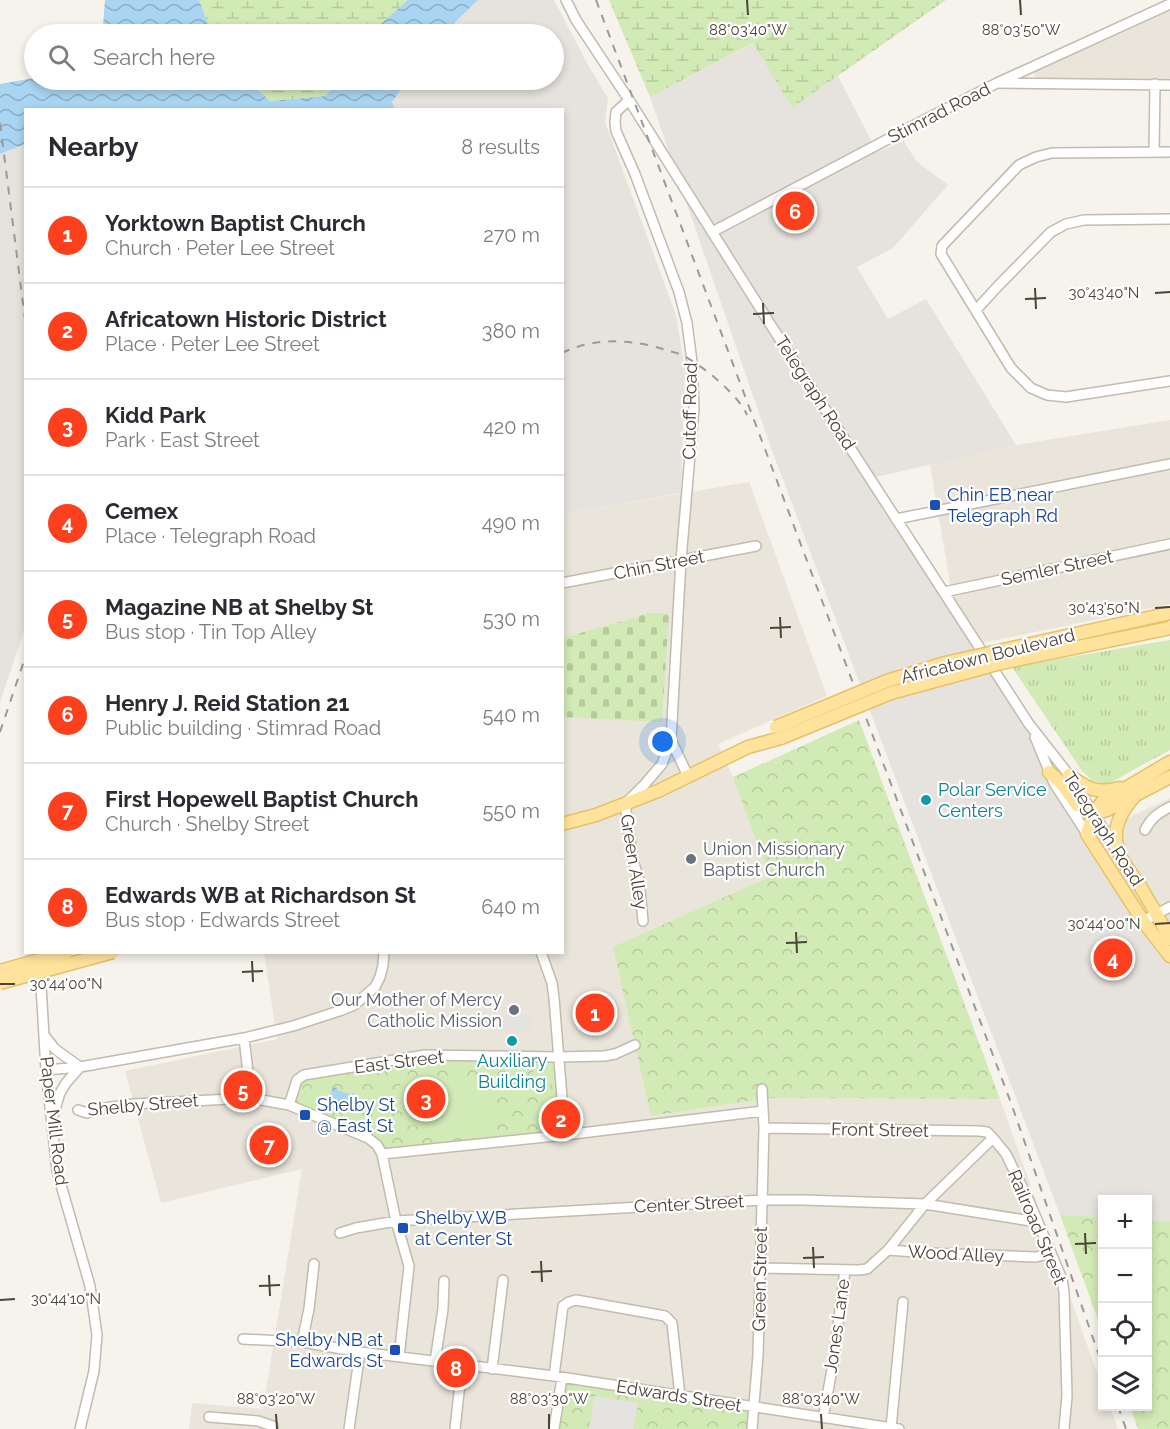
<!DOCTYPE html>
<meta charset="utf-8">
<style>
:root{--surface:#fff;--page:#f7f7f7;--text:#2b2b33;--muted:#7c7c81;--line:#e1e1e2;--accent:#fc3f1d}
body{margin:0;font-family:Raleway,sans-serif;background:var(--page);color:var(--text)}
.controls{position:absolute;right:18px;bottom:18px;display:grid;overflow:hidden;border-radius:0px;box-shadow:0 3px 9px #0003}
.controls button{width:54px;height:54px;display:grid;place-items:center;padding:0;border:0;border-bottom:2px solid var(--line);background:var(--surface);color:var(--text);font:30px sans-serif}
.you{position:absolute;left:663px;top:742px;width:21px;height:21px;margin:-15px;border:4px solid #fff;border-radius:50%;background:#1a73e8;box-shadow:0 0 0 9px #1a73e833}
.badge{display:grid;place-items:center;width:39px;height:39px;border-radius:50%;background:var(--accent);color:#fff;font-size:20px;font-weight:700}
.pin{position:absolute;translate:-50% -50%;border:3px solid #fff;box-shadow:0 2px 6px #0006}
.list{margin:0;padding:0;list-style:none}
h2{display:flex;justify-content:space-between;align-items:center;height:78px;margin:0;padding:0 24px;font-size:26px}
h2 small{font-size:20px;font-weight:400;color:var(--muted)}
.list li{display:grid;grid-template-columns:39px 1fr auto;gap:18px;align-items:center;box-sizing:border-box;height:96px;padding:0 24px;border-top:2px solid var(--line)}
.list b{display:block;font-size:22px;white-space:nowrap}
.list p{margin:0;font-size:20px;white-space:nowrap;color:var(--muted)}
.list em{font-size:20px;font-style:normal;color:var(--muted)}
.icon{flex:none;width:33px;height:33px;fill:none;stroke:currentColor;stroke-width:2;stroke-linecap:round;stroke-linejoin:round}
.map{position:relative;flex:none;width:1170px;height:1429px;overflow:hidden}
.search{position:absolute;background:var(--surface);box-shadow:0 3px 9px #0003;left:24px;top:24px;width:540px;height:66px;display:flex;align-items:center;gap:15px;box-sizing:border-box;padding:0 21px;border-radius:33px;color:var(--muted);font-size:22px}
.panel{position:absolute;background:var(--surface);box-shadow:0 3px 9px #0003;left:24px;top:108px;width:540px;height:846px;border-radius:0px}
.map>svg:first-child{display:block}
.residential{fill:#eae5da}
.industrial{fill:#e6e2dd}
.grass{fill:url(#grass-tufts)}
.forest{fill:url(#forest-crowns)}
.wetland{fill:url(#wetland-marsh)}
.cemetery{fill:url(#cemetery-stones)}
.garden{fill:#d2eab5}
.parking{fill:#e5e3e0}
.water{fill:url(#water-waves)}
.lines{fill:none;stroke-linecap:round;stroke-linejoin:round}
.minor-casing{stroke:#c2bbae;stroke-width:12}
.major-casing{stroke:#e6c16a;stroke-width:15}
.minor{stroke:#fff;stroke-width:9}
.major{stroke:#ffe39c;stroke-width:12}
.rail{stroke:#9a9a9a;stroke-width:2;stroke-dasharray:8 8;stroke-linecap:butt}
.major-bridge-casing{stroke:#e6c16a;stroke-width:15;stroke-linecap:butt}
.major-bridge{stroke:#ffe39c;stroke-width:12}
.ticks{fill:none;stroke:#4b4439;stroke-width:2}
.transit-dot{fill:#1a4fb4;stroke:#fff;stroke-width:2}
.culture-dot{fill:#0f9aa8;stroke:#fff;stroke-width:2}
.worship-dot{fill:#6b7280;stroke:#fff;stroke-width:2}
.labels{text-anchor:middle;stroke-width:4.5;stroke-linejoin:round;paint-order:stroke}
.street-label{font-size:18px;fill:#4b4439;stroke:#fff}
.transit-label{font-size:18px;fill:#164399;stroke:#fff;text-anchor:start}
.culture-label{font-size:18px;fill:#0d838f;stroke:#fff;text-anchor:start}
.worship-label{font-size:18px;fill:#5b616d;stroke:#fff;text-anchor:start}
.ticks-label{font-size:15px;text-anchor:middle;fill:#4b4439;stroke:#fff;stroke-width:4.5;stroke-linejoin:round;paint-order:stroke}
</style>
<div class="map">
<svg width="1170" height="1429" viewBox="0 0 1170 1429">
<defs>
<pattern id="grass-tufts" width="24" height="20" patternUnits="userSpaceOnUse" patternTransform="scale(1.5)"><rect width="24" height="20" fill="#d2eab5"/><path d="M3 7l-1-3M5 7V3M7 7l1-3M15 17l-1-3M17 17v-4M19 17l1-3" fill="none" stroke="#b6ca9c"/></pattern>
<pattern id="forest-crowns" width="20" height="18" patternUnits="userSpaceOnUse" patternTransform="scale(1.5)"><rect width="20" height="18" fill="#d2eab5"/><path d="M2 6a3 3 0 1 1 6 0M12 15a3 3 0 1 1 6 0" fill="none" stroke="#b6ca9c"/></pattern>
<pattern id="wetland-marsh" width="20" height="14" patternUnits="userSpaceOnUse" patternTransform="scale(1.5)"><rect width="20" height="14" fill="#d2eab5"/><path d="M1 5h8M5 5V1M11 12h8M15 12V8" fill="none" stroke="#b6ca9c"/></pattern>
<pattern id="cemetery-stones" width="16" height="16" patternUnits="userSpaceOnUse" patternTransform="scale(1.5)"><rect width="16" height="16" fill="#d2eab5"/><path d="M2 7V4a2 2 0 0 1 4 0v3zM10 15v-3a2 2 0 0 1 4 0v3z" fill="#b6ca9c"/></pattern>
<pattern id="water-waves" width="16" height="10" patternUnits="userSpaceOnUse" patternTransform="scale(1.5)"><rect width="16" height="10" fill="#a9d4f2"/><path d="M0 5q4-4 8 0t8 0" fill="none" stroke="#8caec5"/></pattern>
</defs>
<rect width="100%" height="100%" fill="#f6f3ec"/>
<path class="residential" d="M1170 9V80H1038L1035 77 1034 71Z
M1170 420V604L982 643 952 595 930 464 1016 445Z
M749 482 827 696 718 744 733 777 769 877 614 947 652 1116 771 1098 1000 1099 1102 1387V1406L1110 1407 1118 1429H189L192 1403 263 1409 302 1169 161 1203 125 1071 277 1039 264 953 562 952 563 514Z
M1170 798V955L1094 834Z"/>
<path class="industrial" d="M478 0H554L588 65 608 98 605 122 676 315 685 370 681 493 563 514 562 110H395L392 102 408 80H554V34H443Z
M754 43 792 108 838 76 877 152 904 141 916 161 948 185 893 248 857 267 888 319 926 299 1016 445 867 479 1170 955V1221L1148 1220V1200H1102V1217L1060 1215 771 448 650 97Z
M25 144 26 625 0 702V154Z"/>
<path class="grass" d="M1170 640V750L1131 771 1111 783H1102L1092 780 1082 771 1012 667Z"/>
<path class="forest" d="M859 720 1000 1099 771 1098 651 1116 613 947 769 877 733 777Z
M425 1055 558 1057 565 1135 382 1154 377 1145 289 1105 297 1080Z
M1060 1215 1102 1217V1331Z
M1148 1220 1170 1221V1429H1138L1130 1407 1148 1406Z
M564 1382 749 1411 747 1429H558Z"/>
<path class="wetland" d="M199 0H408L369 34H212Z
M609 0H946L792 108 753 43 650 97Z
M247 80H341L325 96 270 101Z"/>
<path class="cemetery" d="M648 613H669L662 722 563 717V638L637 617Z"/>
<path class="garden" d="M548 1068 551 1097 535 1098 533 1069Z
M493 1070 496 1125 493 1129 431 1134 432 1124 403 1126 400 1082 473 1077 481 1072Z"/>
<path class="parking" d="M532 1014 533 1030 499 1031V1015Z
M594 1396 638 1403 633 1429H589Z"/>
<path class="water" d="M105 0H199L212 34H98L103 27Z
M408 0H478L443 34H369Z
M34 78V80H247L270 101 325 96 341 80H408L392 102 395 109 26 110 25 144 0 154V84Z
M333 1087 338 1088 337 1090 352 1095V1093L356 1095 350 1112 346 1110 347 1108 333 1104 332 1106 328 1104Z"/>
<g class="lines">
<g class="minor-casing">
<path id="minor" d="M566 0 576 20 629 100 772 327 1029 724 1069 775 1116 849
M1000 83 1170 85
M629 100 616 112 615 122 616 131 635 174 679 292 687 323 692 362 694 408 681 560 671 740 662 764 644 785 625 804 633 860 639 880 643 921
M1154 152 1155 84
M1170 152 1052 153 1036 157 1019 165 942 246 941 254 1011 368 1031 388 1047 395 1066 397 1170 381
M712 232 926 119 997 83 1170 4
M976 310 998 286 1051 232 1066 224 1084 220 1170 219
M896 519 1170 464
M562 583 756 546
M944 592 1170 544
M1035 737 1054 783 1087 834
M671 740 688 776
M1145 830C1151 818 1158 813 1170 807
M1143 921 1170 907
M39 952 46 1070 57 1171 90 1286 97 1335 94 1371 80 1429
M541 952 552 983 554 998 565 1135
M44 1035 55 1049 80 1067 66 1083 60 1093 53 1116
M244 1038 251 1098
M46 1070 80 1067 244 1038 293 1026 342 1010 354 1005 375 987 380 977 383 965 384 952
M289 1105 297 1080 304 1075 425 1055 558 1057 604 1056 615 1054 635 1045
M78 1110 87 1113 105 1108 133 1104 251 1098 289 1105 368 1138 377 1145 382 1154 396 1221 409 1266 399 1357
M764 1128 979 1131 987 1132 993 1138 1006 1154 1029 1201 1062 1279 1064 1292 1067 1396 1064 1429
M382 1154 565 1135 763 1111
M340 1233 356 1228 396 1221 763 1200H803L925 1204 1037 1222
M888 1250 925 1204 993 1138
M760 1268 858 1270 867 1269 888 1250 928 1253 1036 1257 1051 1253
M243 1339 302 1342 360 1352 554 1376 899 1429
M302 1342 309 1309 314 1264
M435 1361 443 1309 444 1281
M492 1369 503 1280
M554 1376 563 1306 569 1302 576 1300 665 1316 672 1323 680 1396
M209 1417 258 1421 273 1426V1429
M823 1418 833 1364 845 1270
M891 1428 903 1302
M349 1429 360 1352
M455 1429 462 1365
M554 1429 562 1378
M752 1429 758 1355 764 1128 762 1089"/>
</g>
<g class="major-casing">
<path id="major" d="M1170 762 1102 802 1093 814 1087 834 1143 921 1170 956
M1049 772 1062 784 1077 805 1093 814 1107 810 1170 777
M1069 775C1087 789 1097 794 1120 788
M1135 796C1121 811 1111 829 1118 850 1121 861 1133 876 1140 886 1150 903 1161 921 1170 939
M562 824 596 815 658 791 748 747 781 738"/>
</g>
<use href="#minor" class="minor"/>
<use href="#major" class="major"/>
<path class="rail" d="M596 0 1011 1103 1102 1364
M0 123 26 327
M562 353C594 337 633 339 666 350 672 352 678 353 684 356 703 367 719 380 734 396 739 402 744 408 747 415
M0 732 26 655
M1118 1406 1126 1429"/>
<g class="major-bridge-casing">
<path id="major-bridge" d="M776 727 887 681 945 663 1170 613
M781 738 891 693 1001 663 1170 628
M0 971 67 952
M0 983 113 952"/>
</g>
<use href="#major-bridge" class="major-bridge"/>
</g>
<path class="ticks" d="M747 0 748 15M1020 0 1021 15M1035 288 1036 309M1155 293 1170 292M1025 299 1046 298M763 303 764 324M753 314 774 313M1155 608 1170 607M780 617 781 638M770 628 791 627M1155 924 1170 923M796 932 797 953M786 943 807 942M252 961 253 982M242 972 263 971M0 984H15M1085 1233 1086 1254M1075 1244 1096 1243M813 1247 814 1268M803 1258 824 1257M541 1261 542 1282M531 1272 552 1271M269 1275 270 1296M259 1286 280 1285M0 1300 15 1299M276 1414 277 1429M549 1414V1429M821 1414 822 1429"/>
<g class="transit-dot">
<rect x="929" y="499" width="12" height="12" rx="3"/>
<rect x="299" y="1109" width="12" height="12" rx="3"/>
<rect x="397" y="1222" width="12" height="12" rx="3"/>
<rect x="389" y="1344" width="12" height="12" rx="3"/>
</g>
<g class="culture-dot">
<circle cx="926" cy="800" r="6"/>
<circle cx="512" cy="1041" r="6"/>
</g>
<g class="worship-dot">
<circle cx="691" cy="859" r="6"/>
<circle cx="514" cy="1010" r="6"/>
</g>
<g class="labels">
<g class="street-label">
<text transform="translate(939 113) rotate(-27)" y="6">Stimrad Road</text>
<text transform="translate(815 393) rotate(57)" y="6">Telegraph Road</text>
<text transform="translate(690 411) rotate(-89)" y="6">Cutoff Road</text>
<text transform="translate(659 565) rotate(-11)" y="6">Chin Street</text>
<text transform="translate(1057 568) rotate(-12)" y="6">Semler Street</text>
<text transform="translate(988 656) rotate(-14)" y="6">Africatown Boulevard</text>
<text transform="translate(1103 829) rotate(57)" y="6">Telegraph Road</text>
<text transform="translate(634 862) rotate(81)" y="6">Green Alley</text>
<text transform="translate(399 1062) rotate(-7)" y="6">East Street</text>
<text transform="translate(143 1105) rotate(-5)" y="6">Shelby Street</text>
<text transform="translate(54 1121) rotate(83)" y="6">Paper Mill Road</text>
<text transform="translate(880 1130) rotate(1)" y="6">Front Street</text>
<text transform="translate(689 1204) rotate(-3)" y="6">Center Street</text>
<text transform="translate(1037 1227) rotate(67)" y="6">Railroad Street</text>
<text transform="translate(956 1254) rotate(3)" y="6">Wood Alley</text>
<text transform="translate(760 1279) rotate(-89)" y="6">Green Street</text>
<text transform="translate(837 1326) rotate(-82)" y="6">Jones Lane</text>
<text transform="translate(679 1396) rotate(9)" y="6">Edwards Street</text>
</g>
<g class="transit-label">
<text x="947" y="501">Chin EB near<tspan x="947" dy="21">Telegraph Rd</tspan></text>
<text x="317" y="1111">Shelby St<tspan x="317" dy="21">@ East St</tspan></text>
<text x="415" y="1224">Shelby WB<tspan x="415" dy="21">at Center St</tspan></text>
<text x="383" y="1346" text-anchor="end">Shelby NB at<tspan x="383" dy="21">Edwards St</tspan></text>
</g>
<g class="culture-label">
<text x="938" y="796">Polar Service<tspan x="938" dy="21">Centers</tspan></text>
<text x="512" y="1067" text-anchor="middle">Auxiliary<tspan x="512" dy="21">Building</tspan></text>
</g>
<g class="worship-label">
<text x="703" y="855">Union Missionary<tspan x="703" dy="21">Baptist Church</tspan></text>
<text x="502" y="1006" text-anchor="end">Our Mother of Mercy<tspan x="502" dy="21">Catholic Mission</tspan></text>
</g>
</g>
<g class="ticks-label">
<text x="748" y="35">88°03'40"W</text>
<text x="1021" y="35">88°03'50"W</text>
<text x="1104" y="298">30°43'40"N</text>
<text x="1104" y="613">30°43'50"N</text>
<text x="1104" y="929">30°44'00"N</text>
<text x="66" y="989">30°44'00"N</text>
<text x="66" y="1304">30°44'10"N</text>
<text x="276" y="1404">88°03'20"W</text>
<text x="549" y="1404">88°03'30"W</text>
<text x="821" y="1404">88°03'40"W</text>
</g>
</svg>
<div class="controls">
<button>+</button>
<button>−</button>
<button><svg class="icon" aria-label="locate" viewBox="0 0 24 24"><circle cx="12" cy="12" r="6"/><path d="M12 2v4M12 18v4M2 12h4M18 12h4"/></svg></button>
<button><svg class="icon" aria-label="layers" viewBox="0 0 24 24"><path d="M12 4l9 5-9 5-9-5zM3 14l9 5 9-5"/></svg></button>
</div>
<div class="you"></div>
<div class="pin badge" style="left:595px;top:1013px">1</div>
<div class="pin badge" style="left:561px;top:1119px">2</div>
<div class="pin badge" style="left:426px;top:1099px">3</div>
<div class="pin badge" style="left:1113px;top:958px">4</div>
<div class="pin badge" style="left:243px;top:1090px">5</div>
<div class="pin badge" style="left:795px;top:211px">6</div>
<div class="pin badge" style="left:269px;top:1145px">7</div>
<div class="pin badge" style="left:456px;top:1368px">8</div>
<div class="search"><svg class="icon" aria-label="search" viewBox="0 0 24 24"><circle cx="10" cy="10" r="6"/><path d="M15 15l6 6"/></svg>Search here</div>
<section class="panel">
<h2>Nearby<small>8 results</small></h2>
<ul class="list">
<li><span class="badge">1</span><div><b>Yorktown Baptist Church</b><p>Church · Peter Lee Street</p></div><em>270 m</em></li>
<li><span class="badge">2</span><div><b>Africatown Historic District</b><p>Place · Peter Lee Street</p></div><em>380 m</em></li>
<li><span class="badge">3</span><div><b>Kidd Park</b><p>Park · East Street</p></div><em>420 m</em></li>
<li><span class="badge">4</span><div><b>Cemex</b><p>Place · Telegraph Road</p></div><em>490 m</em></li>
<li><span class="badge">5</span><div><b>Magazine NB at Shelby St</b><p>Bus stop · Tin Top Alley</p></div><em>530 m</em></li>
<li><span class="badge">6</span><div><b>Henry J. Reid Station 21</b><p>Public building · Stimrad Road</p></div><em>540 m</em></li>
<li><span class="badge">7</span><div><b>First Hopewell Baptist Church</b><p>Church · Shelby Street</p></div><em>550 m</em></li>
<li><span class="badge">8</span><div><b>Edwards WB at Richardson St</b><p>Bus stop · Edwards Street</p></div><em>640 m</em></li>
</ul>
</section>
</div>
